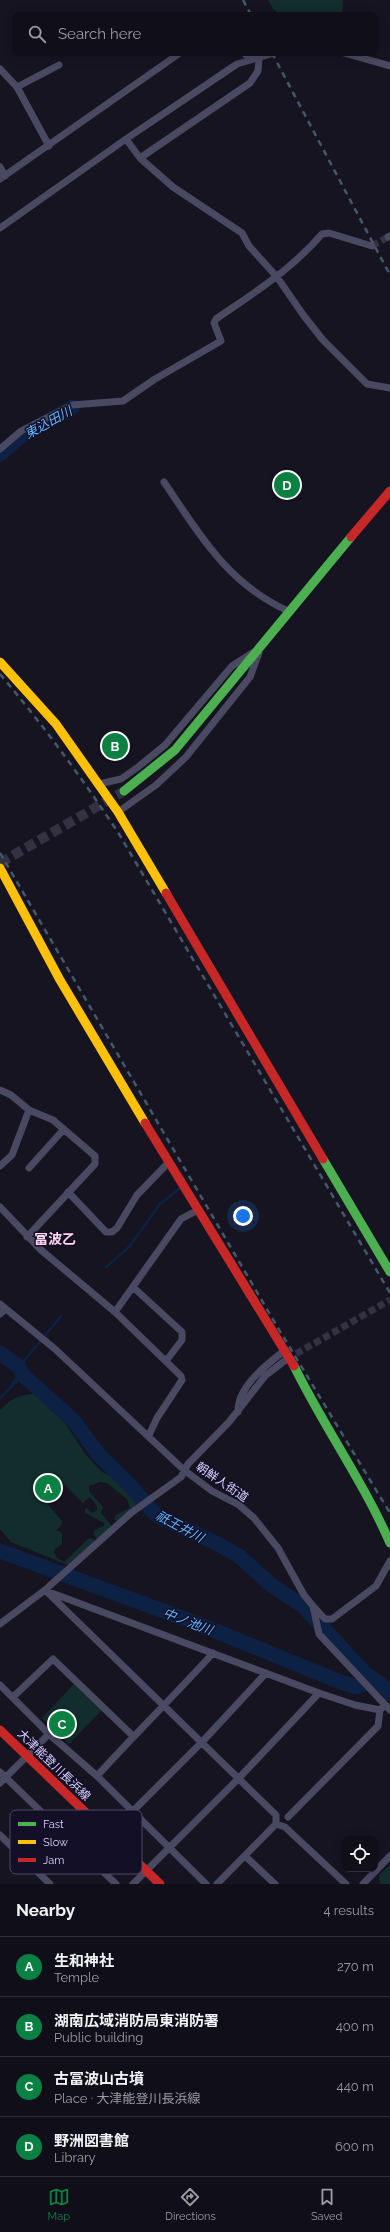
<!DOCTYPE html>
<meta charset="utf-8">
<style>
:root{--surface:#100f19;--page:#1e1d26;--text:#f1f3f6;--muted:#9c9ca2;--line:#302f38;--accent:#0b8043}
body{margin:0;font-family:Raleway,"Noto Sans JP",sans-serif;background:var(--page);color:var(--text)}
.controls{position:absolute;right:12px;bottom:12px;display:grid;overflow:hidden;border-radius:8px;box-shadow:0 2px 10px #0003}
.controls button{width:36px;height:36px;display:grid;place-items:center;padding:0;border:0;border-bottom:1px solid var(--line);background:var(--surface);color:var(--text);font:20px sans-serif}
.you{position:absolute;left:243px;top:1216px;width:14px;height:14px;margin:-10px;border:3px solid #fff;border-radius:50%;background:#1a73e8;box-shadow:0 0 0 6px #1a73e833}
.badge{display:grid;place-items:center;width:26px;height:26px;border-radius:50%;background:var(--accent);color:#fff;font-size:13px;font-weight:700}
.pin{position:absolute;translate:-50% -50%;border:2px solid #fff;box-shadow:0 1px 4px #0006}
.list{margin:0;padding:0;list-style:none}
h2{display:flex;justify-content:space-between;align-items:center;height:52px;margin:0;padding:0 16px;font-size:17px}
h2 small{font-size:13px;font-weight:400;color:var(--muted)}
.list li{display:grid;grid-template-columns:26px 1fr auto;gap:12px;align-items:center;box-sizing:border-box;height:60px;padding:0 16px;border-top:1px solid var(--line)}
.list b{display:block;font-size:15px;white-space:nowrap}
.list p{margin:0;font-size:13px;white-space:nowrap;color:var(--muted)}
.list em{font-size:13px;font-style:normal;color:var(--muted)}
.icon{flex:none;width:22px;height:22px;fill:none;stroke:currentColor;stroke-width:2;stroke-linecap:round;stroke-linejoin:round}
.map{position:relative;flex:none;width:390px;height:1884px;overflow:hidden}
.search{position:absolute;background:var(--surface);box-shadow:0 2px 10px #0003;left:12px;right:12px;top:12px;height:44px;display:flex;align-items:center;gap:10px;box-sizing:border-box;padding:0 14px;border-radius:8px;color:var(--muted);font-size:15px}
.sheet{height:292px;background:var(--surface)}
nav{display:flex;justify-content:space-around;align-items:center;box-sizing:border-box;height:56px;border-top:1px solid var(--line);background:var(--surface);font-size:11px;color:var(--muted)}
nav a{display:grid;justify-items:center;gap:2px}
nav .on{color:var(--accent)}
.map>svg:first-child{display:block}
.green{fill:#132c2d}
.lines{fill:none;stroke-linecap:round;stroke-linejoin:round}
.stream{stroke:#0d2144;stroke-width:2.5}
.river{stroke:#0d2144;stroke-width:15}
.street-tunnel{stroke:#333142;stroke-width:7;stroke-dasharray:7 3.5;stroke-linecap:butt}
.secondary-tunnel{stroke:#333142;stroke-width:10;stroke-dasharray:10 5;stroke-linecap:butt}
.street{stroke:#4a4962;stroke-width:7}
.fast{stroke:#4caf50;stroke-width:9}
.slow{stroke:#ffc107;stroke-width:9}
.jam{stroke:#c62828;stroke-width:9}
.rail{stroke:#43596b;stroke-width:2.5;stroke-dasharray:6 5;stroke-linecap:butt}
.labels{text-anchor:middle;stroke-width:3;stroke-linejoin:round;paint-order:stroke}
.street-label{font-size:12px;fill:#d9d4ff;stroke:#130f26}
.water-label{font-size:13px;font-style:italic;fill:#62b6ff;stroke:#130f26}
.quarter-label{font-size:14px;font-weight:bold;fill:#ffd6f0;stroke:#130f26}
.key{fill:#130f26;stroke:#4e4a67;stroke-width:1}
.key-label{font-size:11px;fill:#d9d4ff}
</style>
<div class="map">
<svg width="390" height="1884" viewBox="0 0 390 1884">
<rect width="100%" height="100%" fill="#161421"/>
<path class="green" d="M268 0H343L342 15H282L274 10Z
M34 1394 65 1423 86 1455 102 1472 113 1477 137 1504 119 1522 114 1519 116 1515 130 1508 127 1499 107 1483 100 1482 89 1486V1491L103 1507 101 1513 109 1522 112 1528 98 1540 93 1534 95 1530 104 1526V1523L85 1513V1509L87 1508 92 1513 97 1510V1506L90 1497 83 1503 56 1476 48 1479 37 1492 62 1521 61 1526 56 1530 62 1533V1544L55 1549 54 1552 57 1558 64 1562 88 1539 92 1538 97 1542 68 1565 11 1542 0 1529V1410C11 1399 18 1395 34 1394Z
M74 1684 102 1710 69 1744 42 1718Z
M390 1865V1884H380L379 1875Z"/>
<g class="lines">
<path class="stream" d="M106 1267 129 1247 160 1204 179 1189
M19 1367 61 1316
M10 1387 16 1379 20 1377
M0 1398 23 1375"/>
<path class="river" d="M0 454 21 436 73 407
M0 1353 19 1367 23 1375 73 1420 99 1455 131 1486 152 1511 160 1517 216 1543 239 1556 271 1585 303 1606 364 1672C373 1680 383 1683 390 1693
M0 1551 196 1623 333 1679 355 1687 375 1681"/>
<path class="street-tunnel" d="M372 246 388 237
M287 1359 390 1300"/>
<path class="secondary-tunnel" d="M0 863 124 791"/>
<path class="street" d="M244 53 250 59
M344 53 390 66
M0 69 17 87 49 146
M17 87 59 65
M126 139 140 158 173 187 242 233 249 246 277 277 304 316 323 340 367 384 390 388
M140 158 250 83 258 71 259 59
M0 167 5 176
M0 179 180 53
M0 228 126 139 237 64 274 53
M388 237 390 236
M0 449 21 431 72 405 123 401 155 379 221 341 214 323 216 319C255 292 291 270 322 234L329 233 372 246
M164 482C200 535 227 583 288 611
M99 784 121 779 138 767 165 745 232 666 254 652
M118 812 156 785 186 757 250 677 259 653
M0 1090 11 1095 29 1110 12 1155 0 1166
M29 1168 64 1129
M68 1192 106 1232H112L117 1228 137 1195 169 1162
M0 1207 41 1250 115 1312 181 1376 182 1380 157 1418 149 1435
M27 1237 95 1164V1156L53 1120 29 1110
M133 1287 182 1332V1340L166 1361
M0 1304 55 1349 184 1470 212 1491 239 1505 254 1518 278 1548 304 1595 313 1606 319 1634 390 1710
M115 1312 181 1219 198 1210
M0 1314 6 1309
M238 1412C237 1387 266 1365 284 1351
M45 1590 276 1815V1824L285 1827 346 1884
M49 1592 319 1693 355 1705 380 1710
M313 1606 325 1619H332L376 1586 390 1561
M0 1624 45 1590 131 1513 181 1477 188 1464 229 1422 265 1376 287 1359
M0 1685 49 1734 97 1776 206 1884
M13 1697 53 1659 133 1736
M0 1772 116 1884
M97 1776C135 1734 175 1695 213 1653
M0 1783 49 1734
M133 1811 203 1741 266 1673
M288 1817 378 1726 380 1710 383 1707
M0 1835 50 1884
M245 1856 275 1884
M133 1884 239 1778 319 1693
M217 1884 276 1824
M363 1884 390 1856"/>
<path class="fast" d="M124 791 175 750 351 537
M323 1159 390 1272
M294 1366C324 1427 363 1481 390 1543"/>
<path class="slow" d="M0 662 56 724 118 812 166 893
M0 868 60 980 145 1123"/>
<path class="jam" d="M351 537 390 491
M166 893 323 1159
M145 1123 294 1366
M0 1730 160 1884"/>
<path class="rail" d="M243 0 251 15
M272 53 390 275
M0 674C43 725 82 778 119 834L390 1293
M0 853 275 1323 390 1513"/>
</g>
<g class="labels">
<g class="street-label">
<text transform="translate(222 1482) rotate(34)" y="4">朝鮮人街道</text>
<text transform="translate(54 1765) rotate(44)" y="4">大津能登川長浜線</text>
</g>
<g class="water-label">
<text transform="translate(48 422) rotate(-29)" y="5">東込田川</text>
<text transform="translate(180 1526) rotate(28)" y="5">祇王井川</text>
<text transform="translate(188 1621) rotate(21)" y="5">中ノ池川</text>
</g>
<g class="quarter-label">
<text x="55" y="1244">冨波乙</text>
</g>
</g>
<rect x="10" y="1810" width="132" height="64" rx="6" class="key"/>
<rect x="18" y="1822" width="18" height="4" fill="#4caf50"/>
<rect x="18" y="1840" width="18" height="4" fill="#ffc107"/>
<rect x="18" y="1858" width="18" height="4" fill="#c62828"/>
<g class="key-label">
<text x="43" y="1828">Fast</text>
<text x="43" y="1846">Slow</text>
<text x="43" y="1864">Jam</text>
</g>
</svg>
<div class="controls">
<button><svg class="icon" aria-label="locate" viewBox="0 0 24 24"><circle cx="12" cy="12" r="6"/><path d="M12 2v4M12 18v4M2 12h4M18 12h4"/></svg></button>
</div>
<div class="you"></div>
<div class="pin badge" style="left:48px;top:1488px">A</div>
<div class="pin badge" style="left:115px;top:746px">B</div>
<div class="pin badge" style="left:62px;top:1724px">C</div>
<div class="pin badge" style="left:287px;top:485px">D</div>
<div class="search"><svg class="icon" aria-label="search" viewBox="0 0 24 24"><circle cx="10" cy="10" r="6"/><path d="M15 15l6 6"/></svg>Search here</div>
</div>
<section class="sheet">
<h2>Nearby<small>4 results</small></h2>
<ul class="list">
<li><span class="badge">A</span><div><b>生和神社</b><p>Temple</p></div><em>270 m</em></li>
<li><span class="badge">B</span><div><b>湖南広域消防局東消防署</b><p>Public building</p></div><em>400 m</em></li>
<li><span class="badge">C</span><div><b>古冨波山古墳</b><p>Place · 大津能登川長浜線</p></div><em>440 m</em></li>
<li><span class="badge">D</span><div><b>野洲図書館</b><p>Library</p></div><em>600 m</em></li>
</ul>
</section>
<nav>
<a class="on"><svg class="icon" aria-label="map" viewBox="0 0 24 24"><path d="M3 6l6-2 6 2 6-2v14l-6 2-6-2-6 2zM9 4v14M15 6v14"/></svg>Map</a>
<a><svg class="icon" aria-label="directions" viewBox="0 0 24 24"><path d="M12 3l9 9-9 9-9-9zM9 14v-3h6M13 9l2 2-2 2"/></svg>Directions</a>
<a><svg class="icon" aria-label="saved" viewBox="0 0 24 24"><path d="M7 4h10v16l-5-4-5 4z"/></svg>Saved</a>
</nav>
